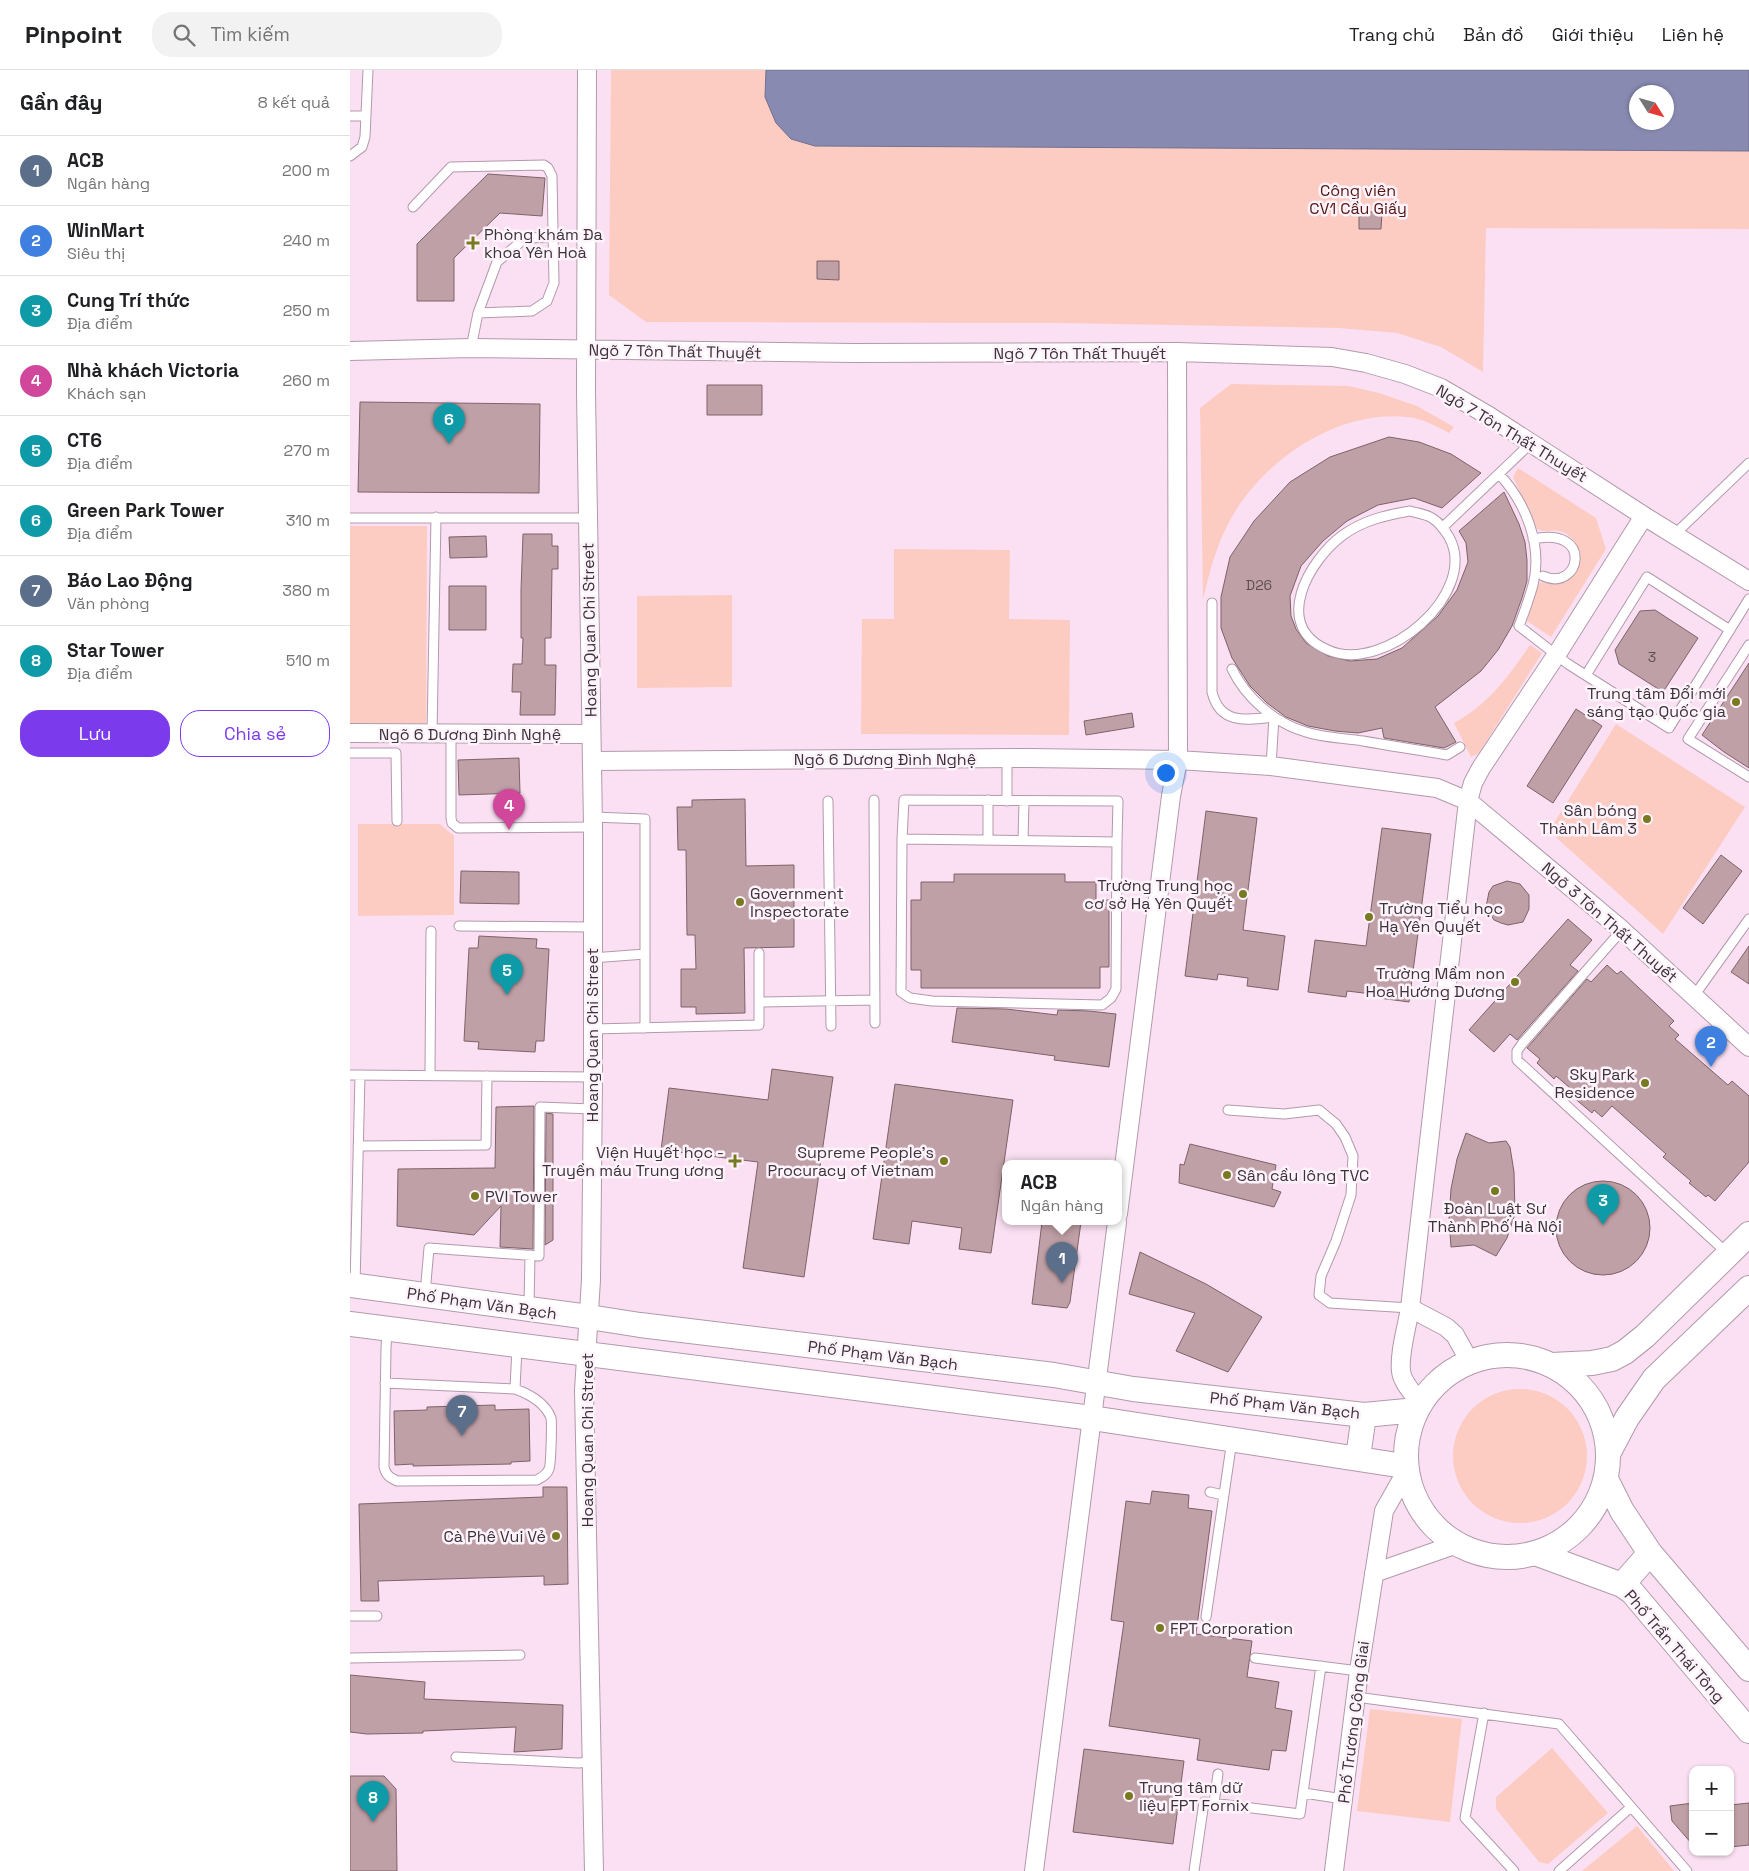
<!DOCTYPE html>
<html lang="vi">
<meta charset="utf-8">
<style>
:root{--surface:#fff;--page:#f2f2f2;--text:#202124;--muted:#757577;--line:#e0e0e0;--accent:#7c3aed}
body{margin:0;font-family:"Space Grotesk",sans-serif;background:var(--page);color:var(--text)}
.controls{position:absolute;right:15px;bottom:15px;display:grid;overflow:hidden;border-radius:10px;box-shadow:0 1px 4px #0004}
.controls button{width:45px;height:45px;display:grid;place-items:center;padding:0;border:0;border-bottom:1px solid var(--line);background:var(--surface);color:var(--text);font:25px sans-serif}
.compass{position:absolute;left:1279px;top:15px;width:45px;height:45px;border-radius:50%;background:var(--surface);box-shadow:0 1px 4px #0004;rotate:127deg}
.you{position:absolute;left:815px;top:702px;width:18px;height:18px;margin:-12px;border:4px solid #fff;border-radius:50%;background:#1a73e8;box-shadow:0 0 0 8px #1a73e833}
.badge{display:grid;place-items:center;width:32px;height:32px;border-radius:50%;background:var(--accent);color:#fff;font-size:16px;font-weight:700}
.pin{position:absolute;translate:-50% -41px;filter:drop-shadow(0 1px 2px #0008)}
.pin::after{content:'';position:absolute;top:26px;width:18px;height:15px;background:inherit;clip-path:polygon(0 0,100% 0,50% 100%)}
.popup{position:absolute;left:652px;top:1090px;width:120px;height:65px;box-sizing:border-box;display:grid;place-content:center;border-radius:10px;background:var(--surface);filter:drop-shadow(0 1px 4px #0005);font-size:16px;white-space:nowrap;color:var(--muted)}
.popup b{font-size:19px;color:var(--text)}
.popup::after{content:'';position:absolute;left:50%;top:100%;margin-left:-10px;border:10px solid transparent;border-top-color:var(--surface)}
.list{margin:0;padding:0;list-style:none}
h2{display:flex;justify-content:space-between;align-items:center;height:65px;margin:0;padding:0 20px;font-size:21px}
h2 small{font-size:16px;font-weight:400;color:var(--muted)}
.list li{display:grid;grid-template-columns:32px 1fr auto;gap:15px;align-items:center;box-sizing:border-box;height:70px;padding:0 20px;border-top:1px solid var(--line)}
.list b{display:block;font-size:19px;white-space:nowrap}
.list p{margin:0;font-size:16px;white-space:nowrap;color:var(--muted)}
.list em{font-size:16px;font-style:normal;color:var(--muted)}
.actions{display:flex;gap:10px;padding:15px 20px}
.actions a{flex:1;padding:11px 0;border:1px solid var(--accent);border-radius:20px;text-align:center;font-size:18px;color:var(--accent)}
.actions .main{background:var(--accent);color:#fff}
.icon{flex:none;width:28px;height:28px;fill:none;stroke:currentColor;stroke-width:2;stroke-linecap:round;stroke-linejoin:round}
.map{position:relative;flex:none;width:1399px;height:1801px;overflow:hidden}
header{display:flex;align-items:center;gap:30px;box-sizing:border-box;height:70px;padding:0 25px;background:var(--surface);border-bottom:1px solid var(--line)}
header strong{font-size:24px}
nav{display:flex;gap:28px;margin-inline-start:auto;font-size:18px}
.search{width:350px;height:45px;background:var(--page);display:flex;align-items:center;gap:12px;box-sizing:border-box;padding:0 18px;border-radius:20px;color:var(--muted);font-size:19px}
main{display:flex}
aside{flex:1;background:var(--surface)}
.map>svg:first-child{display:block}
.green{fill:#fcccc3;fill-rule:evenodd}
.water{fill:#888ab1;stroke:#71708d;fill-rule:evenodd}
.building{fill:#c0a0a7;stroke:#7e6268}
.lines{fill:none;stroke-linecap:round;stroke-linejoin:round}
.service-casing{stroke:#b299ab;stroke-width:11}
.minor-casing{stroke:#b299ab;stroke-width:20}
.secondary-casing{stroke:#b299ab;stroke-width:26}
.service{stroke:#fff;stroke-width:9}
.minor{stroke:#fff;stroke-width:18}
.secondary{stroke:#fff;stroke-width:24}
.poi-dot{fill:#787921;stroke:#fef3fb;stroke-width:2}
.labels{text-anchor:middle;stroke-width:5;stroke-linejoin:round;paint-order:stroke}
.number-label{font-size:14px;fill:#5d4e54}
.park-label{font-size:16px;fill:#511710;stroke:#fef3fb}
.poi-label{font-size:16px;fill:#3c3239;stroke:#fef3fb;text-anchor:end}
.street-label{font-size:16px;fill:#3c3239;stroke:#fef3fb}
</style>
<header>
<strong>Pinpoint</strong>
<div class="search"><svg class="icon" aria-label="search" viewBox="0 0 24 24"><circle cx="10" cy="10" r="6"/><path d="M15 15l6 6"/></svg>Tìm kiếm</div>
<nav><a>Trang chủ</a><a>Bản đồ</a><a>Giới thiệu</a><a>Liên hệ</a></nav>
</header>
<main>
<aside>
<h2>Gần đây<small>8 kết quả</small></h2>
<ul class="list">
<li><span class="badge" style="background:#5c6f8a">1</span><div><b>ACB</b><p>Ngân hàng</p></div><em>200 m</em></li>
<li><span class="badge" style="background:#3f7fe0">2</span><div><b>WinMart</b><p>Siêu thị</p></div><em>240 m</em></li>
<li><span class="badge" style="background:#0f9aa8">3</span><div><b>Cung Trí thức</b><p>Địa điểm</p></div><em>250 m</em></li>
<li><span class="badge" style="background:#d1479c">4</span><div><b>Nhà khách Victoria</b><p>Khách sạn</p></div><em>260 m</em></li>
<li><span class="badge" style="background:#0f9aa8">5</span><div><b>CT6</b><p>Địa điểm</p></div><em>270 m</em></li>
<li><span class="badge" style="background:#0f9aa8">6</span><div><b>Green Park Tower</b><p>Địa điểm</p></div><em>310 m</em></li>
<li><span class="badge" style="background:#5c6f8a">7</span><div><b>Báo Lao Động</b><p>Văn phòng</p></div><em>380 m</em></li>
<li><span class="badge" style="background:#0f9aa8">8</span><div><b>Star Tower</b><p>Địa điểm</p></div><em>510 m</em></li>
</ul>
<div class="actions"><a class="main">Lưu</a><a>Chia sẻ</a></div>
</aside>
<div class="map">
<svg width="1399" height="1801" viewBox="0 0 1399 1801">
<rect width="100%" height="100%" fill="#fbe0f3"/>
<path class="green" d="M261 0H1399V159L1136 158 1133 302 1091 277 1047 263 989 258 709 253 296 252 259 225ZM1286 22H1316V52H1286Z
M881 314 999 316 1029 323 1067 336 1104 357 1099 363C1086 356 1072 348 1057 347 988 340 917 388 883 445 867 472 860 500 853 530L850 338Z
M1168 398 1246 448 1256 479 1201 567 1177 551 1188 514 1191 512C1203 514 1214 517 1223 505 1235 489 1229 466 1209 461 1200 459 1194 464 1186 458L1163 407Z
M0 456H77L76 653H0Z
M544 479 660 480 659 549 720 550 719 665 511 664 512 549H544Z
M382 525V617L287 618V526Z
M1180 575 1192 583 1129 683 1121 687 1104 653C1139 634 1158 607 1180 575Z
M1266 654 1395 737 1313 864 1199 761Z
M8 754H90L104 766V845L8 846Z
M1103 1386a67 67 0 1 1 134 0a67 67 0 1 1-134 0Z
M1020 1639 1112 1649 1100 1752 1007 1741Z
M1202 1678 1258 1743 1198 1794 1189 1792 1146 1739V1727Z
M1287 1756 1324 1801H1232Z"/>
<path class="water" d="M416 0H1399V81L465 76 441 69 426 53 415 27ZM1286 22H1316V52H1286Z"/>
<path class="building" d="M138 104 195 108 192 146 150 143 104 188V231H67V174Z
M1009 142H1032L1031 159H1009Z
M467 191H489V210L467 209Z
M357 315H412V345H357Z
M10 332 190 334 189 423 8 422Z
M1039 367 1069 372 1101 384 1131 403 1092 438 1064 428 1028 435 997 451 973 471 951 496 940 526 941 546 946 559 956 573 978 586 1000 591 1027 589 1052 578 1088 546 1107 520 1118 492 1116 473 1109 461 1154 422 1169 454 1175 472 1177 490V511L1172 528 1162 556 1148 580 1131 601 1085 637 1106 672 1094 678 1034 668 1032 658 1008 663 985 661 958 656 936 647 917 633 900 616 882 588 871 558V527L880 487 904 451 940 412 980 387Z
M173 464H202V476H208V499H202L201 568H195V595H206L205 645H170L171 622H162L163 594H172L173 568H171V520Z
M136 466 137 487 100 488 99 467Z
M99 516H136V560H99Z
M1305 540 1348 568 1313 622 1269 594 1265 580 1290 541Z
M1399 593V698L1374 682 1352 665Z
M1226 639 1252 656 1203 733 1177 716Z
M782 643 784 657 736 665 734 651Z
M169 688 170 723 109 725 108 690Z
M395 729 396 796 444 795V877L394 878 395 943 346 944V937H331V899H346L345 865H337L336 780H328L327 737H342V730Z
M856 741 907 748 893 860 935 866 928 920 897 916 898 908 868 904 867 910 835 906Z
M1032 758 1081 764 1059 932 1029 928 1030 925 997 921 996 927 958 922 965 870 1016 876Z
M1371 785 1392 801 1353 854 1333 838Z
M111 801 169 802V834L110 833Z
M604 804H715V812H746V830H759V897H750V918H571V900H561V830H571V812H604Z
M1157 811 1170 814 1179 825V839L1173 852 1158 855 1151 853 1144 850 1136 837 1139 822 1143 816Z
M1218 849 1242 870 1220 895 1228 901 1167 970 1160 964 1144 982 1119 960Z
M129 866 187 869 186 878 199 879 194 971H186L185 982 128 979 129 972 114 971 119 878H128Z
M1399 876V914L1381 902Z
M1257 895 1267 904 1271 901 1324 951 1319 956 1329 965 1325 969 1378 1015 1382 1011 1399 1026V1092L1365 1131 1358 1125 1356 1127 1339 1113 1341 1111 1313 1087 1316 1084 1262 1036 1252 1047 1244 1040 1242 1043 1223 1027 1226 1023 1206 1006 1204 1009 1187 993 1190 989 1177 978 1237 909 1241 912Z
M607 938 656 939 707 945 708 940 739 941 766 944 759 997 704 990 705 986 602 972Z
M422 999 483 1007 454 1207 393 1198 408 1092 311 1080 319 1018 418 1030Z
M545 1014 663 1030 641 1183 609 1179 612 1158 562 1151 559 1174 523 1169Z
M184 1036 183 1179 150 1177 151 1136 124 1165 47 1156 48 1099 145 1098 146 1037Z
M196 1043 203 1044V1170L195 1175Z
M1116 1063 1139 1073 1156 1071 1160 1077 1164 1102 1165 1144 1157 1168 1146 1186 1124 1175 1101 1177 1099 1149 1101 1119 1107 1089Z
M840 1074 926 1095 922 1119 931 1122 924 1137 829 1113 830 1094 834 1095Z
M1206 1158a47 47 0 1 1 94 0a47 47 0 1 1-94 0Z
M692 1152H731L720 1232 717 1238 682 1234Z
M790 1182 856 1214 912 1247 878 1302 826 1281 845 1243 779 1224Z
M145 1335V1340L179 1339 180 1391 161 1392V1394L63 1396V1394L45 1395 44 1341 77 1340V1337Z
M193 1417H217L218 1514 194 1515V1506L28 1511 29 1531H11L9 1434 193 1427Z
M802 1421 839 1425 838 1438 862 1441 846 1564 902 1571 897 1607 929 1612 925 1638 942 1641 936 1681 922 1680 919 1700 847 1690 850 1669 759 1656 774 1552 761 1550 776 1431 800 1434Z
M0 1605 75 1612 74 1629 213 1635 212 1679 164 1682 166 1657 73 1661V1663L17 1664 0 1662Z
M734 1679 834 1691 823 1774 723 1762Z
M0 1706H34L46 1719 47 1801H0Z
M1343 1733V1775L1322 1751 1320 1736Z
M1399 1733V1775L1380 1777V1735Z"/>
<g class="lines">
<g class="service-casing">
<path id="service" d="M0 46H16
M0 86 12 77 15 67 18 0
M63 137 101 97 194 95 198 98 202 106 204 213 197 231 182 241 128 243
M121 278 128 243 147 192 174 169 202 166
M1149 404C1176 433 1193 476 1183 515 1179 529 1174 543 1169 556L1218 594 1319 658 1399 529
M1060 441C1067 443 1076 444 1082 448 1090 453 1094 459 1099 467 1130 523 1034 605 978 580 921 556 959 490 993 465 1014 450 1036 445 1060 441Z
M0 448H237
M1093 457 1181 373
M1324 465 1399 393
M1183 469C1245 456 1230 523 1193 506
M862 533V622C870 655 896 650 924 647L921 696
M1399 575 1338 669 1399 707
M882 599C896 628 925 653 956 662 974 668 995 668 1013 671 1041 676 1069 680 1097 685L1110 677
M1236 605 1297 507 1380 560
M82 664 86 447
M101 664V748L102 753 108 758 243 757
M0 683H46L47 751
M524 730 525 953
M478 731 481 956
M657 731V688
M243 747 295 749V958
M552 769 767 772 766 919 761 928 752 935 582 931 560 928 551 922Z
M552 769 554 730 768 731 767 772
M638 770V730
M673 770 674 731
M109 856 242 857
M1272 860 1172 974 1167 981V990L1377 1183
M242 888 295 884
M1344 926 1399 849
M409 932 525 930
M243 959 409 955V883
M0 1005 243 1007
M80 1005 81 861
M878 1040 934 1044 969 1040 986 1054 995 1067 1003 1086 1001 1125 986 1171 971 1206 969 1225 980 1233 1060 1238
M8 1076 136 1075 137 1006
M5 1215 10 1005
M75 1224 79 1178 189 1186 190 1037 242 1039
M179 1237 180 1185
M35 1313 165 1319C179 1324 195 1332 201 1348 202 1353 201 1395 199 1399 197 1405 192 1407 187 1410L47 1411C39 1407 36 1405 34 1397L36 1278 37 1259
M165 1319 167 1277
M860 1422 873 1425
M0 1546H27
M856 1547 882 1370
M0 1588 170 1585
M905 1588 1009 1601
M1006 1627 1209 1654 1337 1801
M1134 1643 1115 1748 1164 1801
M106 1687 228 1693 241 1692
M954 1723 993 1729
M864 1733 868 1704
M844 1801 854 1732 950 1744 971 1596
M1209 1801 1281 1737"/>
</g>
<g class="minor-casing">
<path id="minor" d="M237 0 236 322 243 757V1007L241 1210 234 1320 244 1801
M0 281 121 278 504 283 827 282 982 287 1016 293 1055 304 1091 318 1139 346 1294 446 1399 511
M0 663 240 664
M242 691 679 688 828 690 921 696 1087 718 1118 731 1272 860 1399 977
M768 1144 821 726 828 690 827 282
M1060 1238 1096 1257 1105 1265 1120 1292
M1071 1334C1065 1325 1052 1313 1051 1301 1049 1283 1057 1257 1060 1238L1118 731 1123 713 1131 698 1207 584 1294 446
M1024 1503 1107 1474
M684 1801 767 1152
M984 1801 1009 1601 1034 1441 1056 1402"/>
</g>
<g class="secondary-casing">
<path id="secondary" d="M0 1215 239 1247 290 1255 704 1305 783 1319 1014 1345 1067 1340
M0 1254 742 1348 1054 1396
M1056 1386a101 101 0 1 1 202 0a101 101 0 1 1-202 0Z
M1202 1295 1242 1293 1262 1289 1275 1282 1295 1266 1399 1164
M1258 1384 1277 1348 1304 1309 1399 1218
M1008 1387 1014 1345
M1256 1409 1272 1441 1300 1483 1399 1599
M1185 1483 1272 1515 1282 1522 1399 1661
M1272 1515 1300 1483"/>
</g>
<use href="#service" class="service"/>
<use href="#minor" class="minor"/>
<use href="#secondary" class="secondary"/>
</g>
<g class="poi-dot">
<path d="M120.5 165.5h5v5h5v5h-5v5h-5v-5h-5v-5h5z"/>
<circle cx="1386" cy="632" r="5"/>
<circle cx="1297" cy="749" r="5"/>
<circle cx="893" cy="824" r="5"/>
<circle cx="390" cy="832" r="5"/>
<circle cx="1019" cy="847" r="5"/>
<circle cx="1165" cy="912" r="5"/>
<circle cx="1295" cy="1013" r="5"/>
<path d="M382.5 1083.5h5v5h5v5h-5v5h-5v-5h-5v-5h5z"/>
<circle cx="594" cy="1091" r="5"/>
<circle cx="877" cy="1105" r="5"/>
<circle cx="1145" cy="1121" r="5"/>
<circle cx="125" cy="1126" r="5"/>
<circle cx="206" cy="1466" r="5"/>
<circle cx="810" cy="1558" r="5"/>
<circle cx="779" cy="1726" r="5"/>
</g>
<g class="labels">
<g class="number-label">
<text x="909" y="520">D26</text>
<text x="1302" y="592">3</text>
</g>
<g class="park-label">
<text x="1008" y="126">Công viên<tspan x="1008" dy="18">CV1 Cầu Giấy</tspan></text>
</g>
<g class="poi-label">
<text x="134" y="170" text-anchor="start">Phòng khám Đa<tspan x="134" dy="18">khoa Yên Hoà</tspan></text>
<text x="1376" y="629">Trung tâm Đổi mới<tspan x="1376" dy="18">sáng tạo Quốc gia</tspan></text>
<text x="1287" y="746">Sân bóng<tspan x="1287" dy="18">Thành Lâm 3</tspan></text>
<text x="883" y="821">Trường Trung học<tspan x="883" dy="18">cơ sở Hạ Yên Quyết</tspan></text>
<text x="400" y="829" text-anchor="start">Government<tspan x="400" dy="18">Inspectorate</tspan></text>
<text x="1029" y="844" text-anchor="start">Trường Tiểu học<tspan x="1029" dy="18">Hạ Yên Quyết</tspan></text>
<text x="1155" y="909">Trường Mầm non<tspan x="1155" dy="18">Hoa Hướng Dương</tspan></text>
<text x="1285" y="1010">Sky Park<tspan x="1285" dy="18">Residence</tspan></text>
<text x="374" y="1088">Viện Huyết học -<tspan x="374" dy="18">Truyền máu Trung ương</tspan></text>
<text x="584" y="1088">Supreme People's<tspan x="584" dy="18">Procuracy of Vietnam</tspan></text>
<text x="887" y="1111" text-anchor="start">Sân cầu lông TVC</text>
<text x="135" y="1132" text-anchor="start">PVI Tower</text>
<text x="1145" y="1144" text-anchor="middle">Đoàn Luật Sư<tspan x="1145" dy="18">Thành Phố Hà Nội</tspan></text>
<text x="196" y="1472">Cà Phê Vui Vẻ</text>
<text x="820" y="1564" text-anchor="start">FPT Corporation</text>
<text x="789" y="1723" text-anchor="start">Trung tâm dữ<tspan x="789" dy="18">liệu FPT Fornix</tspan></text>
</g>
<g class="street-label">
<text transform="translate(325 281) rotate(1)" y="6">Ngõ 7 Tôn Thất Thuyết</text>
<text x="730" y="289">Ngõ 7 Tôn Thất Thuyết</text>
<text transform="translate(1162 363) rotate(31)" y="6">Ngõ 7 Tôn Thất Thuyết</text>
<text transform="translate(239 560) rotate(-91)" y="6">Hoang Quan Chi Street</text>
<text x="120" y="670">Ngõ 6 Dương Đình Nghệ</text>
<text x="535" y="695">Ngõ 6 Dương Đình Nghệ</text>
<text transform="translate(1260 852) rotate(41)" y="6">Ngõ 3 Tôn Thất Thuyết</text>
<text transform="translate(242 965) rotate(-90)" y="6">Hoang Quan Chi Street</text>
<text transform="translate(132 1233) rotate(8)" y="6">Phố Phạm Văn Bạch</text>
<text transform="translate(533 1285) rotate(7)" y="6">Phố Phạm Văn Bạch</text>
<text transform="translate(935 1335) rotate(6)" y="6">Phố Phạm Văn Bạch</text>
<text transform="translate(237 1370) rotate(-90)" y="6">Hoang Quan Chi Street</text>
<text transform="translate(1325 1576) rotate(49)" y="6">Phố Trần Thái Tông</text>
<text transform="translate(1003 1652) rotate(-83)" y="6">Phố Trương Công Giai</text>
</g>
</g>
</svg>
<div class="controls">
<button>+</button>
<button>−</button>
</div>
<svg class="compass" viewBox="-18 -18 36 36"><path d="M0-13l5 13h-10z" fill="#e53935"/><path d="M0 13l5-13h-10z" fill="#757577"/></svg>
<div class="you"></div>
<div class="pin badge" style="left:712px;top:1213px;background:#5c6f8a">1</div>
<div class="popup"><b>ACB</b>Ngân hàng</div>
<div class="pin badge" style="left:1361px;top:997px;background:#3f7fe0">2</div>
<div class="pin badge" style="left:1253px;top:1155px;background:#0f9aa8">3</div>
<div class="pin badge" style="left:159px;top:760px;background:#d1479c">4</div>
<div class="pin badge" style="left:157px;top:925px;background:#0f9aa8">5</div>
<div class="pin badge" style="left:99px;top:374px;background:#0f9aa8">6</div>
<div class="pin badge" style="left:112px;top:1366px;background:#5c6f8a">7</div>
<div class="pin badge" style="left:23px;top:1752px;background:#0f9aa8">8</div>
</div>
</main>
